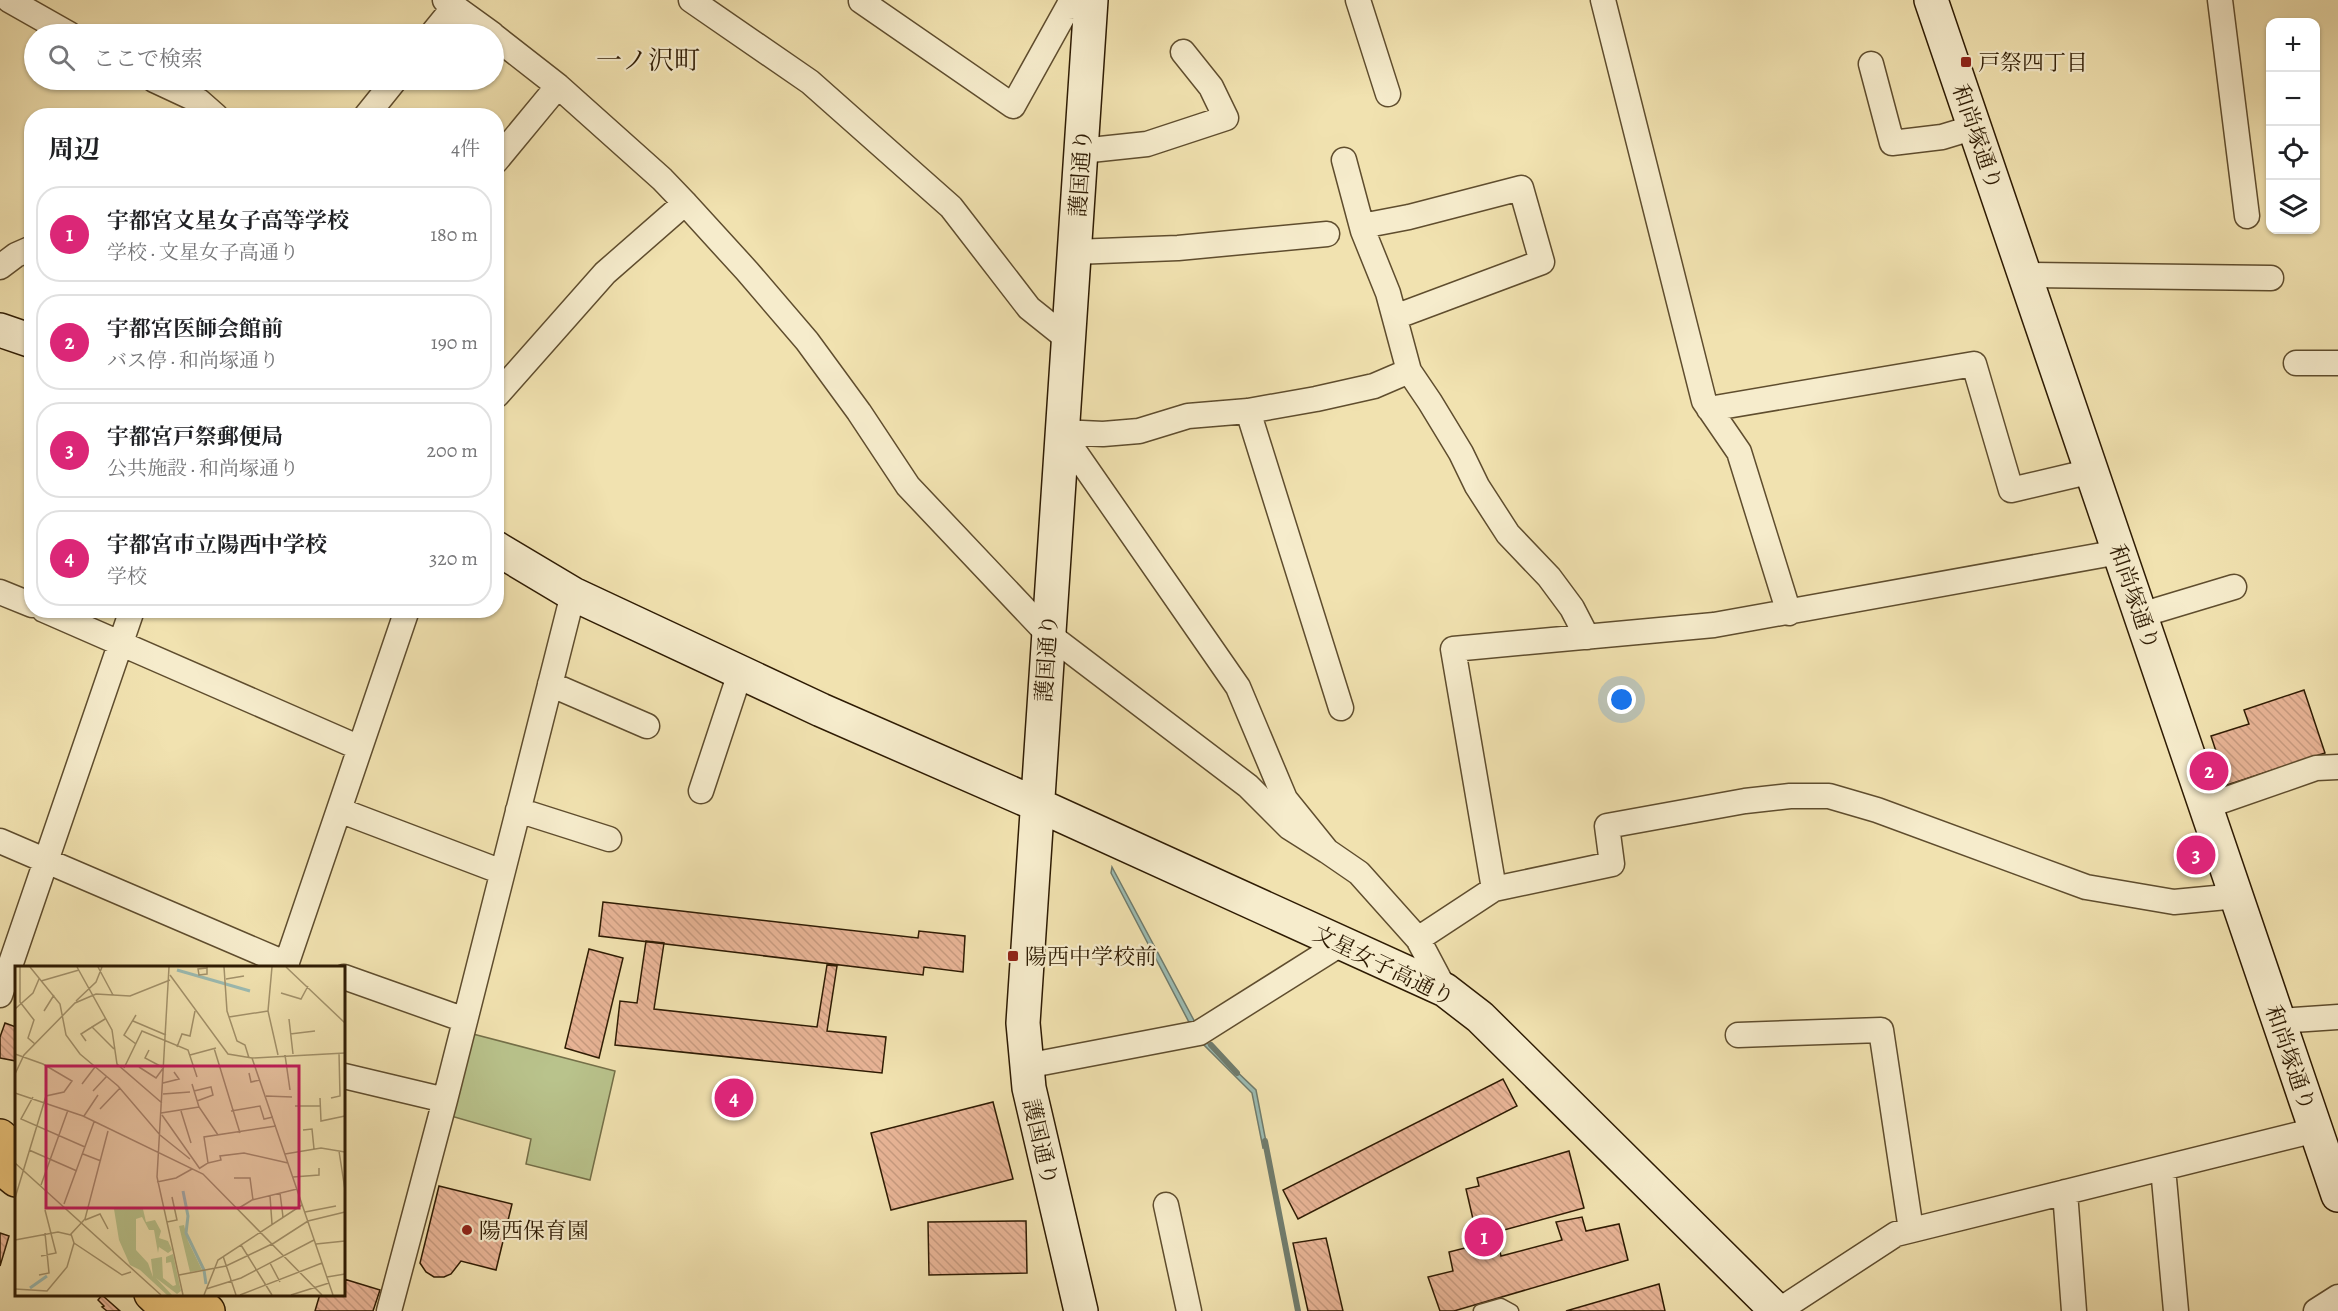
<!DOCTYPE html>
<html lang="ja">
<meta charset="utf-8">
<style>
:root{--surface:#fff;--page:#f2f2f2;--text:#202124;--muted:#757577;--line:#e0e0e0;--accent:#db2777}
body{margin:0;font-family:Alegreya,"Noto Serif JP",serif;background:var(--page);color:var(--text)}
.controls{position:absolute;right:18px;top:18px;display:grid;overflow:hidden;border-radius:12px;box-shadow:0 2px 4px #0004}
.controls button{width:54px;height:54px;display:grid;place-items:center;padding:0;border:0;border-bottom:2px solid var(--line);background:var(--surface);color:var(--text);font:30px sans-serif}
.you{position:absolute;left:1622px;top:700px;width:21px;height:21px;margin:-15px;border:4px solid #fff;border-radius:50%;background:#1a73e8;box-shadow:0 0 0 9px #1a73e833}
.badge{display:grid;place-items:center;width:39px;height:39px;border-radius:50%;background:var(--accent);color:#fff;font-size:20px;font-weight:700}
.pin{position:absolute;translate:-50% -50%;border:3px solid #fff;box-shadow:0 2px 6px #0006}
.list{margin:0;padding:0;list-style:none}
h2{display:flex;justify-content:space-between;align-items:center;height:78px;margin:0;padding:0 24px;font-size:26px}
h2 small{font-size:20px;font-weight:400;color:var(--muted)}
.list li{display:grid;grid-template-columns:39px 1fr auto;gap:18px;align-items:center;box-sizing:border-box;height:96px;margin:0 12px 12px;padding:0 12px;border:2px solid var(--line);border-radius:24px}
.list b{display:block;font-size:22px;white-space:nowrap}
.list p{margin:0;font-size:20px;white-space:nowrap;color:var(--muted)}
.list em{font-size:20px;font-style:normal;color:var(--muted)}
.icon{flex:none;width:33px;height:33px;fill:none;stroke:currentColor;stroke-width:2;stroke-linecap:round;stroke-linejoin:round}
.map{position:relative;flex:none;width:2338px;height:1311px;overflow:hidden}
.search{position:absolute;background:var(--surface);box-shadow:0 2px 4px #0004;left:24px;top:24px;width:480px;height:66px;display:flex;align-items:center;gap:15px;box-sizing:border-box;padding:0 21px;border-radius:33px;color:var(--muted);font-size:22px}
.panel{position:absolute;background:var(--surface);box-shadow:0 2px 4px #0004;left:24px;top:108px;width:480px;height:510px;border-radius:24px}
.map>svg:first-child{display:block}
.grass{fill:#b9c38c;stroke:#746f48;stroke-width:1.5}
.water{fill:#9cbcb3;stroke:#707c6d;stroke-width:1.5}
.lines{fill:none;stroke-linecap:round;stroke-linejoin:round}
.stream{stroke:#707c6d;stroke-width:6}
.building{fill:url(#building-back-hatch);stroke:#2e1b03;stroke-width:1.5}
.lane-casing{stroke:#5f4d2e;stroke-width:15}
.street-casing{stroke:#5f4d2e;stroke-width:27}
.secondary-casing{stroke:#2e1b03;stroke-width:36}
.primary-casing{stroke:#2e1b03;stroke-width:36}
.lane{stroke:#f6eccc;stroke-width:12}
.street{stroke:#f6eccc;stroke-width:24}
.secondary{stroke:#f6eccc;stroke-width:33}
.primary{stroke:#e8c178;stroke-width:33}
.poi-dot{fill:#8f2418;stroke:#f6eccc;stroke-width:2}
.labels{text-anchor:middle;stroke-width:4.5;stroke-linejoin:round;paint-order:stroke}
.poi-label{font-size:22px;fill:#2e1b03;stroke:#f6eccc;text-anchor:start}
.street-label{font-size:22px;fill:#2e1b03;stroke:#f6eccc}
.quarter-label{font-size:26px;fill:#2e1b03;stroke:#f6eccc}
.inset-river{fill:none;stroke:#9cbcb3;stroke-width:3}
.inset-road{fill:none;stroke:#a3926b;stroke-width:1.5}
.view{fill:#c2185b;fill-opacity:0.15;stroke:#c2185b;stroke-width:3}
.inset-edge{fill:none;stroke:#2e1b03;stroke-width:3}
</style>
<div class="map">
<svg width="2338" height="1311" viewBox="0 0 2338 1311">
<defs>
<pattern id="building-back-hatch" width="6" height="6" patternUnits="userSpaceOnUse" patternTransform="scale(1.5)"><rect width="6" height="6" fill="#e9b597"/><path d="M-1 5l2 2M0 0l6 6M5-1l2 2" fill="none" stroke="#c89b80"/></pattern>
</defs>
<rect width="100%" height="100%" fill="#f1e2b0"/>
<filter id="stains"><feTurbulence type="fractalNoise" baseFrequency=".00333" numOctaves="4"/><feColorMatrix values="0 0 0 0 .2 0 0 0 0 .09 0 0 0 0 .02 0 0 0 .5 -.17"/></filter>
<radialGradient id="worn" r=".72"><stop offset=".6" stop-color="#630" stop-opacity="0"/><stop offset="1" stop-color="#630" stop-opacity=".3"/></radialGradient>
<path class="grass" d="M473 1034 615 1071 590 1180 526 1164 531 1139 451 1116Z"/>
<path class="water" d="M1112 867 1197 1026 1192 1028 1111 873Z
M1206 1042 1256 1090 1267 1147 1263 1148 1252 1093 1203 1044Z"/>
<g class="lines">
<path class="stream" d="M1211 1045 1237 1073
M1265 1141 1298 1311"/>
</g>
<path class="building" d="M2304 690 2325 753 2227 785 2211 736 2249 724 2244 710Z
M603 902 918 938 919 931 965 936 963 972 924 967 923 975 599 936Z
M646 941 664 943 654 1009 817 1027 827 965 837 966 827 1031 886 1037 882 1073 615 1045 620 1001 637 1003Z
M589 949 623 958 599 1058 565 1048Z
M5 1023 16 1027V1061L0 1058V1037Z
M1503 1079 1517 1106 1298 1219 1283 1190Z
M993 1102 1013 1179 891 1210 871 1133Z
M1569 1151 1584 1208 1493 1233V1228L1476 1232 1466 1189 1479 1186 1477 1178Z
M439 1186 512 1204 496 1270 461 1261 451 1274 444 1277H434L426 1272 420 1263Z
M1582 1217 1586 1231 1619 1224 1628 1260 1454 1311H1440L1428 1277 1453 1271 1449 1252 1497 1240 1501 1256 1562 1240 1556 1222Z
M1026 1221 1027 1273 929 1275 928 1222Z
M0 1233 9 1236 0 1266Z
M1326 1238 1343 1311H1308L1293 1243Z
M344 1279 380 1290 373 1311H315L320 1294H344Z
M1659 1284 1665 1311H1566Z
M102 1295 120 1311H107L102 1307 104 1306 98 1300Z"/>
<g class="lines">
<g class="lane-casing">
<path id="lane" d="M1480 1311 1501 1305 1512 1311"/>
</g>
<g class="street-casing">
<path id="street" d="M9 0 69 34
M445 0 492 34
M691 0 810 82 951 207 1029 308 1069 340
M1358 0 1388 94
M1603 0 1704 401 1739 452 1789 613
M2220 0 2247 216
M861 1 1013 106 1068 7 1091 6
M432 34 454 7
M494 36 558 86 662 179 685 203 747 271 807 341 859 412 908 486 1048 634 1248 786 1289 827 1327 851
M1871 64 1892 143 1942 137 1975 127
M154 80 199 101 216 116
M366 116 395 80
M1081 151 1147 144 1226 118 1211 87 1183 52
M1344 160 1363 231 1388 293 1409 371 1430 402 1461 453 1477 486 1508 534 1549 577 1572 608 1587 637
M496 161 558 86
M1362 226 1409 217 1521 188 1542 262 1395 317
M1074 252 1178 248 1327 234
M0 267 16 255 32 248
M2025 275 2271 278
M2296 363H2338
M497 395 605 273 685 203
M1709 409 1974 364 2011 490 2092 471
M1248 411 1341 708
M1061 432 1238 687 1285 799 1327 851 1359 873 1418 939 1445 990
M1061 432 1103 434 1139 431 1188 416 1248 411 1316 399 1374 386 1409 371
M0 592 32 605
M44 610 360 748
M2141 615 2234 587
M550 684 647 726
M701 791 740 673
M2207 806 2316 768 2338 767
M339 810 502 872
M518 810 609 839
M0 841 287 964
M1494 889 1612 864 1607 826 1745 801 1790 796H1829L1877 810 2086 887 2174 902 2237 896
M1418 939 1494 889 1453 649 1714 625 2119 552
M285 968 407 610
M344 977 465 1020
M0 995 132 610
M2278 1021 2338 1017
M1738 1035 1881 1030 1911 1230
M1026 1066 1199 1033 1342 943
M344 1076 445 1100
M2163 1168 2176 1311
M2065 1192 2074 1311
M1166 1205 1189 1311
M389 1311 445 1100 573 594
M1778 1311 1896 1234 2316 1130
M2316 1311 2338 1297"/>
</g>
<g class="secondary-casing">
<path id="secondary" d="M1931 0 2338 1195
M0 330 32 341
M496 548 573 594 821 710 1036 804 1445 990 1480 1017 1777 1311
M1081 1311 1029 1088 1023 1023 1091 0"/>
</g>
<g class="primary-casing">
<path id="primary" d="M0 1136 16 1150
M0 1167 16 1180
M151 1294 169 1311
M189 1294 208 1311"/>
</g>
<use href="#lane" class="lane"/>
<use href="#street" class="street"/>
<use href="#secondary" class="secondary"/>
<use href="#primary" class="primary"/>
</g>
<g class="poi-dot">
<rect x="1960" y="56" width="12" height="12" rx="3"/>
<rect x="1007" y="950" width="12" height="12" rx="3"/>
<circle cx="467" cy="1230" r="6"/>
</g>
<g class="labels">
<g class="poi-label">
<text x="1978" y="70">戸祭四丁目</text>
<text x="1025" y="964">陽西中学校前</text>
<text x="479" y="1238">陽西保育園</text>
</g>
<g class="street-label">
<text transform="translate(1978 137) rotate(71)" y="8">和尚塚通り</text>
<text transform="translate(1080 173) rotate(-86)" y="8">護国通り</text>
<text transform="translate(2135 597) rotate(71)" y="8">和尚塚通り</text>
<text transform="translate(1046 658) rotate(-86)" y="8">護国通り</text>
<text transform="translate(1384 965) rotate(26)" y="8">文星女子高通り</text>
<text transform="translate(2291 1058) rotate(71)" y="8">和尚塚通り</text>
<text transform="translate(1041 1142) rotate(77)" y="8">護国通り</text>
</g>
<g class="quarter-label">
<text x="648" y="69">一ノ沢町</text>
</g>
</g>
<g transform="translate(15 966)">
<rect width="330" height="330" fill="#f1e2b0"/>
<path d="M99 243H128L131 256 140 254 146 265 144 272 153 275 157 284 153 287 144 281 143 287 139 264H134L127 251 121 253V284L133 297 138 311 136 293 147 291 148 312 158 320 161 319 156 296 151 297V291L158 288 166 325 162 328 141 312 157 329H152L125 304 115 299 104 274Z" fill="#b9c38c"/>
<path d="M169 259 173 275 187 304 175 306 164 260Z" fill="#b9c38c"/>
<path class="inset-river" d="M162 4 235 25M168 225 173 250 171 267 189 304 191 318M15 322 32 310"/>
<path class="inset-road" d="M5 1V36L19 54 13 72 20 78M15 1 45 38 51 69 65 88 103 120 145 169 175 193M62 1 97 64 102 98 147 137M83 1 98 29M154 1 142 211 168 329M192 1V8L184 9 183 3 192 2M209 1 212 45 222 75 230 79 234 92M257 1 253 45 263 89M271 1 330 57M155 9 213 88 237 92 330 87M211 13 229 10M26 15 64 4M266 27 286 33 293 20M61 35 81 16 87 1M0 43 18 27 24 13M29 45 39 29M121 49 109 69 121 78M214 51 253 45M90 53 77 61 99 83M274 53 278 88M118 55 151 69M275 68 300 65M71 75 66 68 77 61M162 81 167 68 175 70 180 45M199 82 225 167M134 84 130 92 147 101M0 88 28 98 57 115 49 126 31 130 0 232M175 89 201 82M270 89 275 124M237 92 318 329M124 101 141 112 149 101M109 102 127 65 173 84 182 111M234 107 236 116 245 114M0 108 9 89 60 37 81 28 115 30 155 14M148 117 164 113 159 106M67 118 80 101M177 118 184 141 203 169M78 125 92 110M179 125 196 121 198 129 182 135M0 127 68 150 188 208 307 329M148 128 175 126M251 130 277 131M18 131 6 153 70 181M305 132 306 155 330 150M316 132 325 130 324 87M280 140H305M85 143 105 122M166 145 176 177M216 145 245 140 249 153 258 151M146 147 184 141M147 149 185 203M69 150 83 129M288 164 297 163 299 183M14 184 62 205M324 185 330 224M68 188 86 195M270 188 306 182 330 186M0 197 146 329M193 197 206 194 205 190 229 187 273 197M185 202 193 197 189 171 261 160M278 211 304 209V202M219 212H235L238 234M142 216 161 212 177 203M26 219 53 144M265 227 268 251M255 230 257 258M49 238 79 156M224 242 237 234 282 223M290 246 321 240M70 254 85 248 93 263M152 256 162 254 157 231M0 274 43 266 56 269M59 277 107 309 116 306M301 278 330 275M226 279 257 329M26 290 41 287 30 244M208 290 221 329M255 297 265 316M24 309 34 307 30 267M164 309 211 300 259 277 293 255 330 246M312 311 330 308M0 323 32 325 52 301 59 277 56 268 70 253 93 165M191 323 226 312 299 274M189 329 203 294 287 239M225 329 307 297M276 329 314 317"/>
<path class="view" d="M31 100H284V242H31Z"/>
<rect width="330" height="330" class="inset-edge"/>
</g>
<rect width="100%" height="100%" filter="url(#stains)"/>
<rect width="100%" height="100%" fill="url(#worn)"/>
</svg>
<div class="controls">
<button>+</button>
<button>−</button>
<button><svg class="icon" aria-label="locate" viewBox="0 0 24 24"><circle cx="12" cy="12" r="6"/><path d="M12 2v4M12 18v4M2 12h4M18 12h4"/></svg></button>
<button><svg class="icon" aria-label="layers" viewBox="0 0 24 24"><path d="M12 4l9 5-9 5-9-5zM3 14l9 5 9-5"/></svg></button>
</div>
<div class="you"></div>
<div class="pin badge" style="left:1484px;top:1237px">1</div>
<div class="pin badge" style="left:2209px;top:771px">2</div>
<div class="pin badge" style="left:2196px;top:855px">3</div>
<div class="pin badge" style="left:734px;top:1098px">4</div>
<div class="search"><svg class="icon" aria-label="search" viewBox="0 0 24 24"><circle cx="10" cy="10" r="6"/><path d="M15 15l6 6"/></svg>ここで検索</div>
<section class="panel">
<h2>周辺<small>4件</small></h2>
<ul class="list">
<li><span class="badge">1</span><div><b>宇都宮文星女子高等学校</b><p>学校 · 文星女子高通り</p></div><em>180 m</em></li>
<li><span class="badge">2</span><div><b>宇都宮医師会館前</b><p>バス停 · 和尚塚通り</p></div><em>190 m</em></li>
<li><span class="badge">3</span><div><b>宇都宮戸祭郵便局</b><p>公共施設 · 和尚塚通り</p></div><em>200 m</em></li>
<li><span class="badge">4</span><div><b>宇都宮市立陽西中学校</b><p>学校</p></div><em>320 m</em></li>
</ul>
</section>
</div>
